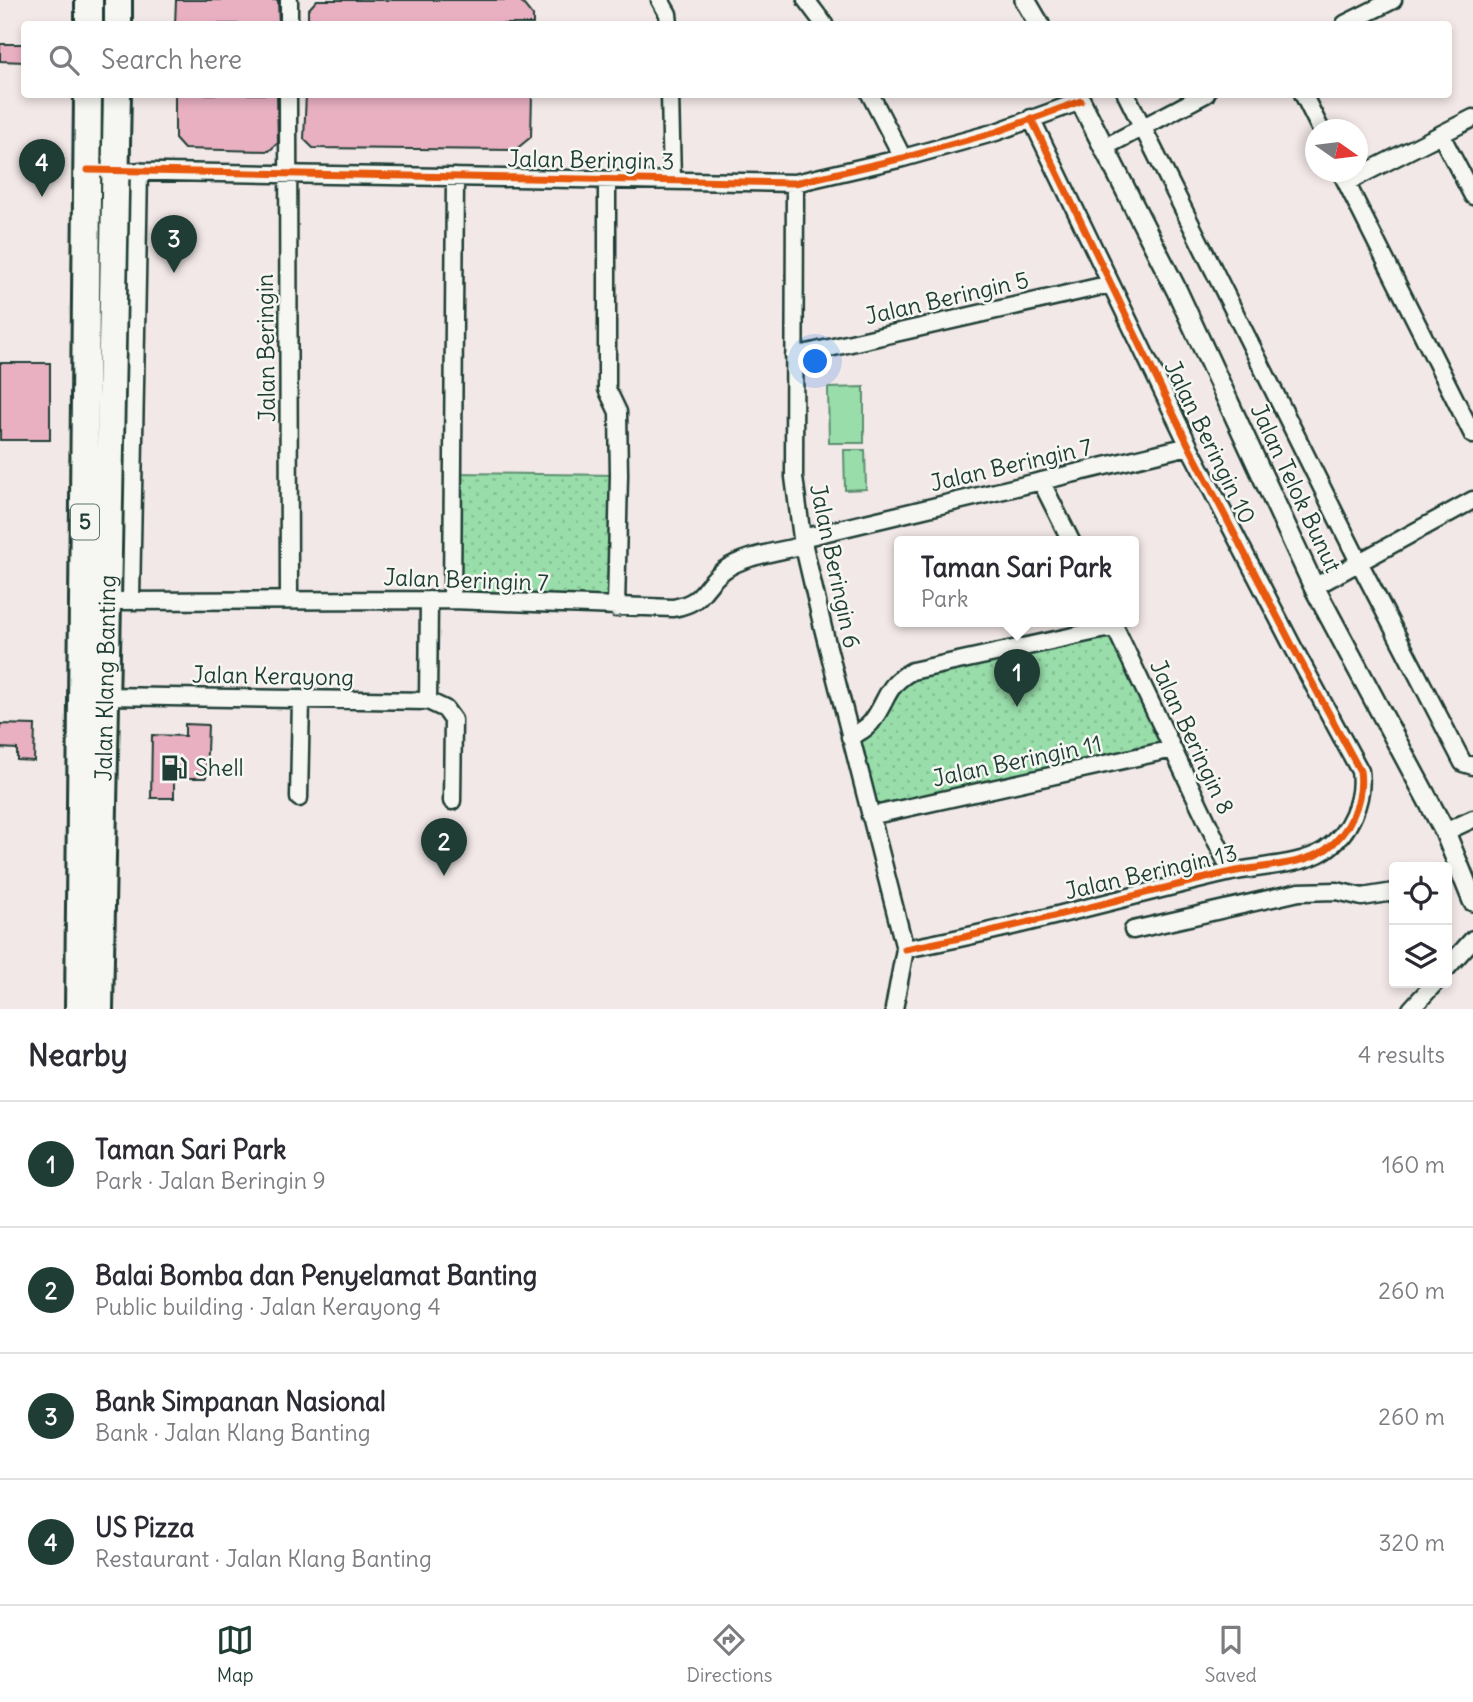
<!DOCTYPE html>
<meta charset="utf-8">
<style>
:root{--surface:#fff;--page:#f7f7f7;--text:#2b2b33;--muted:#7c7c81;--line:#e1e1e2;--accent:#1f3d34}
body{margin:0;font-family:Delius,sans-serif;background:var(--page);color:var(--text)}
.controls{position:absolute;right:21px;bottom:21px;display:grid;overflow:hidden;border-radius:7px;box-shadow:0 4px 10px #0003}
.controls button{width:63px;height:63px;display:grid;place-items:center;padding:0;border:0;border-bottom:2px solid var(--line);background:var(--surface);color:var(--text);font:35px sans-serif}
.compass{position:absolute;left:1305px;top:119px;width:63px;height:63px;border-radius:50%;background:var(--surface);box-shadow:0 4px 10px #0003;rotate:104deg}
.you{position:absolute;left:816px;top:362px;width:24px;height:24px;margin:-18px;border:5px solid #fff;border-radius:50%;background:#1a73e8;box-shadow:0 0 0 10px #1a73e833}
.badge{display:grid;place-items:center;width:46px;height:46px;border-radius:50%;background:var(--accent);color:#fff;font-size:23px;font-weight:700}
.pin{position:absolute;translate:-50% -58px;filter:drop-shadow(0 2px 4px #0008)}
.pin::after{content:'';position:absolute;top:37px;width:24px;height:21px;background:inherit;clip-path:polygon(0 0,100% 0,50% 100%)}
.popup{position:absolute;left:894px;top:536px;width:245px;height:91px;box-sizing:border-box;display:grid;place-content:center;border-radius:7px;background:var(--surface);filter:drop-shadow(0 2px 5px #0005);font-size:23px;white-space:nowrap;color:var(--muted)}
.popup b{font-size:26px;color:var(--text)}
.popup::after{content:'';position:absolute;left:50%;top:100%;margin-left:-14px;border:14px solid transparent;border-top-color:var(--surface)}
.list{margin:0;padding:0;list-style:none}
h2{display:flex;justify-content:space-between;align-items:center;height:91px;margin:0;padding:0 28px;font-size:30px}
h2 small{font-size:23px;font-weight:400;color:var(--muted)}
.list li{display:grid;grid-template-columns:46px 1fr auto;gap:21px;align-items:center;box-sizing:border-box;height:126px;padding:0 28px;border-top:2px solid var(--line)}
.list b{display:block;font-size:26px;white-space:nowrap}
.list p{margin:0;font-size:23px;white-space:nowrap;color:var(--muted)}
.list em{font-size:23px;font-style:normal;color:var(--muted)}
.icon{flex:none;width:38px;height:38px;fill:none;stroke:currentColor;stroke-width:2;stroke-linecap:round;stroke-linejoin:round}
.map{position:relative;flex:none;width:1473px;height:1009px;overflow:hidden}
.search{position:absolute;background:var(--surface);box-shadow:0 4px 10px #0003;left:21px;right:21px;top:21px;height:77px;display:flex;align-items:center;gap:18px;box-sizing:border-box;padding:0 24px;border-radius:7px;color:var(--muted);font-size:26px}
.sheet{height:595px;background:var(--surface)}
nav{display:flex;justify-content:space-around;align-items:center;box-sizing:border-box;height:98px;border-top:2px solid var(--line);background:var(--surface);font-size:19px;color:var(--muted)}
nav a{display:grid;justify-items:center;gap:4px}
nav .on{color:var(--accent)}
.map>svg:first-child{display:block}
.green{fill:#99deaa;stroke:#5c8e6f;stroke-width:2}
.park{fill:url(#park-dots);stroke:#5c8e6f;stroke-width:2}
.building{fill:#e9b0c2;stroke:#1f3d34;stroke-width:2}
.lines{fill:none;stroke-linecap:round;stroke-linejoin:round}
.minor-casing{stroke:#1f3d34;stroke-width:21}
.tertiary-casing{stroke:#1f3d34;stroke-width:24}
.trunk-casing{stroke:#1f3d34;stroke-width:32}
.minor{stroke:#f6f6f2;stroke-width:16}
.tertiary{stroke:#f6f6f2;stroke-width:19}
.trunk{stroke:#f6f6f2;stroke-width:26}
.cycleway-casing{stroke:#f6f6f2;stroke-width:11}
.cycleway{stroke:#e8590c;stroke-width:7}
.labels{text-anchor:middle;stroke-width:5;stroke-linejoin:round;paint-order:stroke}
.shield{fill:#f6f6f2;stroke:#60746d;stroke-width:2}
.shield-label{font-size:21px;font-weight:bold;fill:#1f3d34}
.street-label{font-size:23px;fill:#1f3d34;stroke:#f6f6f2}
.poi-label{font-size:23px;fill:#1f3d34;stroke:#f6f6f2;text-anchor:start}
</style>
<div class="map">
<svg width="1473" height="1009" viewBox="0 0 1473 1009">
<defs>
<pattern id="park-dots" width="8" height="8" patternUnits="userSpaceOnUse" patternTransform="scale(1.75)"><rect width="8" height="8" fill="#99deaa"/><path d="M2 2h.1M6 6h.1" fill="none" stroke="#83bf93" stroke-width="1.8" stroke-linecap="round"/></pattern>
</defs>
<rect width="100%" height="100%" fill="#f3e8e8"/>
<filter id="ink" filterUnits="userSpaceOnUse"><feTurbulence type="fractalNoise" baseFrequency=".0143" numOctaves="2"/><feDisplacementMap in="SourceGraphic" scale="14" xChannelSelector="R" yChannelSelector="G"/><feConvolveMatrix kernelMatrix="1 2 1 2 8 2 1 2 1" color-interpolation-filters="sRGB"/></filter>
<g filter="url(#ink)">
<path class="green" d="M864 387V443H829L828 388Z
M844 450H865L866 489 845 490Z"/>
<path class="park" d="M454 473 619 475 616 608 453 600Z
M1112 628 1171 747 873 816 853 736 896 683Z"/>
<path class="building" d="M176 0H278L279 24H175Z
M317 0H520L533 16V24H308V10Z
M0 44H24V62L0 61Z
M175 94H277L278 143 269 151 184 149 175 139Z
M306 94H532L531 137 515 150 313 148 304 139Z
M0 363H50V440H0Z
M0 724 35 725 34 761 17 760V749L0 748Z
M185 724 208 725 206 778H174V798H151L152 735 185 736Z"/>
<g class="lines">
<g class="minor-casing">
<path id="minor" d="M660 0 668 14 669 24
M806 0 824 24
M289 24V0
M1345 24 1393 0
M288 94 289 600
M670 94 672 181
M870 94 903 158
M1126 94 1359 562 1463 763 1473 766
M1303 94 1321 130
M1441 135 1473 196
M1105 147 1206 94
M108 171 795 183 903 158 996 132 1081 101
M1341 172 1473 435
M607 180V389L618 412 619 475 616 608
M1347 182 1473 118
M795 183 794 477 802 538 823 628 905 949 894 1009
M794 356 1111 284
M1041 481 1071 541
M802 538 1189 446
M1314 587 1473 500
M131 600 139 171
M452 600 455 177
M107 601 452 600 673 608C706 602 701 587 724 570 745 555 779 552 804 545
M1112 621 1231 872
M105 696 428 701 445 709 453 720 452 801
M428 701 429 600
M850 737C858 733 868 728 873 720 888 699 886 685 912 671L1115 627
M299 798 301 700
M870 816 1173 749
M1445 832 1473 819
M1133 930 1299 892 1337 891 1362 897 1394 892
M905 949C1013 929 1120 898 1227 873 1256 866 1301 866 1325 850 1350 833 1364 800 1360 771L1293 647 1189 446 1031 118
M1447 968 1473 939
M1411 1009 1435 983"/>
</g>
<g class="tertiary-casing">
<path id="tertiary" d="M1025 0 1039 24
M1077 94 1177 291 1314 587 1445 832 1473 901"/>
</g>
<g class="trunk-casing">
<g id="trunk">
<path d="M89 24V0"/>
<path d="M118 24V0"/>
<path d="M79 1009 88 94"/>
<path id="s1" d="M99 1009 117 94"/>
</g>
</g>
<use href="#minor" class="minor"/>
<use href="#tertiary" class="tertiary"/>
<use href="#trunk" class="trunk"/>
<g class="cycleway-casing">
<path id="cycleway" d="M88 170 795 183 903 158 996 132 1081 101
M905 949C1013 929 1120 898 1227 873 1256 866 1301 866 1325 850 1350 833 1364 800 1360 771L1293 647 1189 446 1031 118"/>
</g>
<use href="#cycleway" class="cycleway"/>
</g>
</g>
<defs>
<g id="fuel-bare" transform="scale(2.1)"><path d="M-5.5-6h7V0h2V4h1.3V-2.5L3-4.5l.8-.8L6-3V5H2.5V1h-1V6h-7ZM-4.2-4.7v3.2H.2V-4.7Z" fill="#1f3d34" stroke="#f6f6f2" stroke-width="2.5" paint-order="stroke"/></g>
</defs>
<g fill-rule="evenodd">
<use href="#fuel-bare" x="174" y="768"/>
</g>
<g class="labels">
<rect class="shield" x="71" y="504.5" width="28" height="35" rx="5"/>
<g class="shield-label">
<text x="85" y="529">5</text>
</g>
<g class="street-label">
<text transform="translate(591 160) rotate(1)" y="8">Jalan Beringin 3</text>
<text transform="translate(947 298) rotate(-13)" y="8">Jalan Beringin 5</text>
<text transform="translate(266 348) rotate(-91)" y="8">Jalan Beringin</text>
<text transform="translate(1210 442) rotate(64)" y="8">Jalan Beringin 10</text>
<text transform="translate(1011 465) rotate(-13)" y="8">Jalan Beringin 7</text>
<text transform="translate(1296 488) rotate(65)" y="8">Jalan Telok Bunut</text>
<text transform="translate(835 566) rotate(78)" y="8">Jalan Beringin 6</text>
<text transform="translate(466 580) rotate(2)" y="8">Jalan Beringin 7</text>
<text transform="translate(273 676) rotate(1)" y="8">Jalan Kerayong</text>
<text dy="8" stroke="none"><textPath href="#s1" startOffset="331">Jalan Klang Banting</textPath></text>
<text transform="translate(1192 737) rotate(65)" y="8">Jalan Beringin 8</text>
<text transform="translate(1017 761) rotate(-12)" y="8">Jalan Beringin 11</text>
<text transform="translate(1151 872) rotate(-13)" y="8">Jalan Beringin 13</text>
</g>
<g class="poi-label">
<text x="195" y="776">Shell</text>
</g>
</g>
</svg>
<div class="controls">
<button><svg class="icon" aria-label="locate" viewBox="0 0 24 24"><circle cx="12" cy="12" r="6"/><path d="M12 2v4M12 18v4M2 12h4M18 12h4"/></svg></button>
<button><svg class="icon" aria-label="layers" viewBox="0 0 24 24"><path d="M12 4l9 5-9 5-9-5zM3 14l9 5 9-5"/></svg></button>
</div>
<svg class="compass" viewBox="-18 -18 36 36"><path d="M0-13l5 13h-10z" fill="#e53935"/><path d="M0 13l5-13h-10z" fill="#7c7c81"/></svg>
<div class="you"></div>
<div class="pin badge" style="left:1017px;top:707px">1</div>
<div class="popup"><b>Taman Sari Park</b>Park</div>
<div class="pin badge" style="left:444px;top:876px">2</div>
<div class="pin badge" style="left:174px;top:273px">3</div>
<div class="pin badge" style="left:42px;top:197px">4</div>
<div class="search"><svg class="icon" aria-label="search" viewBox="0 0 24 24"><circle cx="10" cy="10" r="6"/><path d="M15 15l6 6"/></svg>Search here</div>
</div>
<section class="sheet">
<h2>Nearby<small>4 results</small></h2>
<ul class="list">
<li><span class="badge">1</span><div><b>Taman Sari Park</b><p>Park · Jalan Beringin 9</p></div><em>160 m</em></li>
<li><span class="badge">2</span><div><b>Balai Bomba dan Penyelamat Banting</b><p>Public building · Jalan Kerayong 4</p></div><em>260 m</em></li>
<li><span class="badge">3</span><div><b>Bank Simpanan Nasional</b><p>Bank · Jalan Klang Banting</p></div><em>260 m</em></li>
<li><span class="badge">4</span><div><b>US Pizza</b><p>Restaurant · Jalan Klang Banting</p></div><em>320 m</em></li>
</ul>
</section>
<nav>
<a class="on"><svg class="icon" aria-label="map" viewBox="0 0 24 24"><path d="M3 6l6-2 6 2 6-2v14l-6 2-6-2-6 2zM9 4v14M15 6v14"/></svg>Map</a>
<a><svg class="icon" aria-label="directions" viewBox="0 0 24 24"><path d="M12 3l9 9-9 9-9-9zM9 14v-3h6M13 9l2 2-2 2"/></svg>Directions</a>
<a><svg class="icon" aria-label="saved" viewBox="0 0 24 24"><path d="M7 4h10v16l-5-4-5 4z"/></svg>Saved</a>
</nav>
